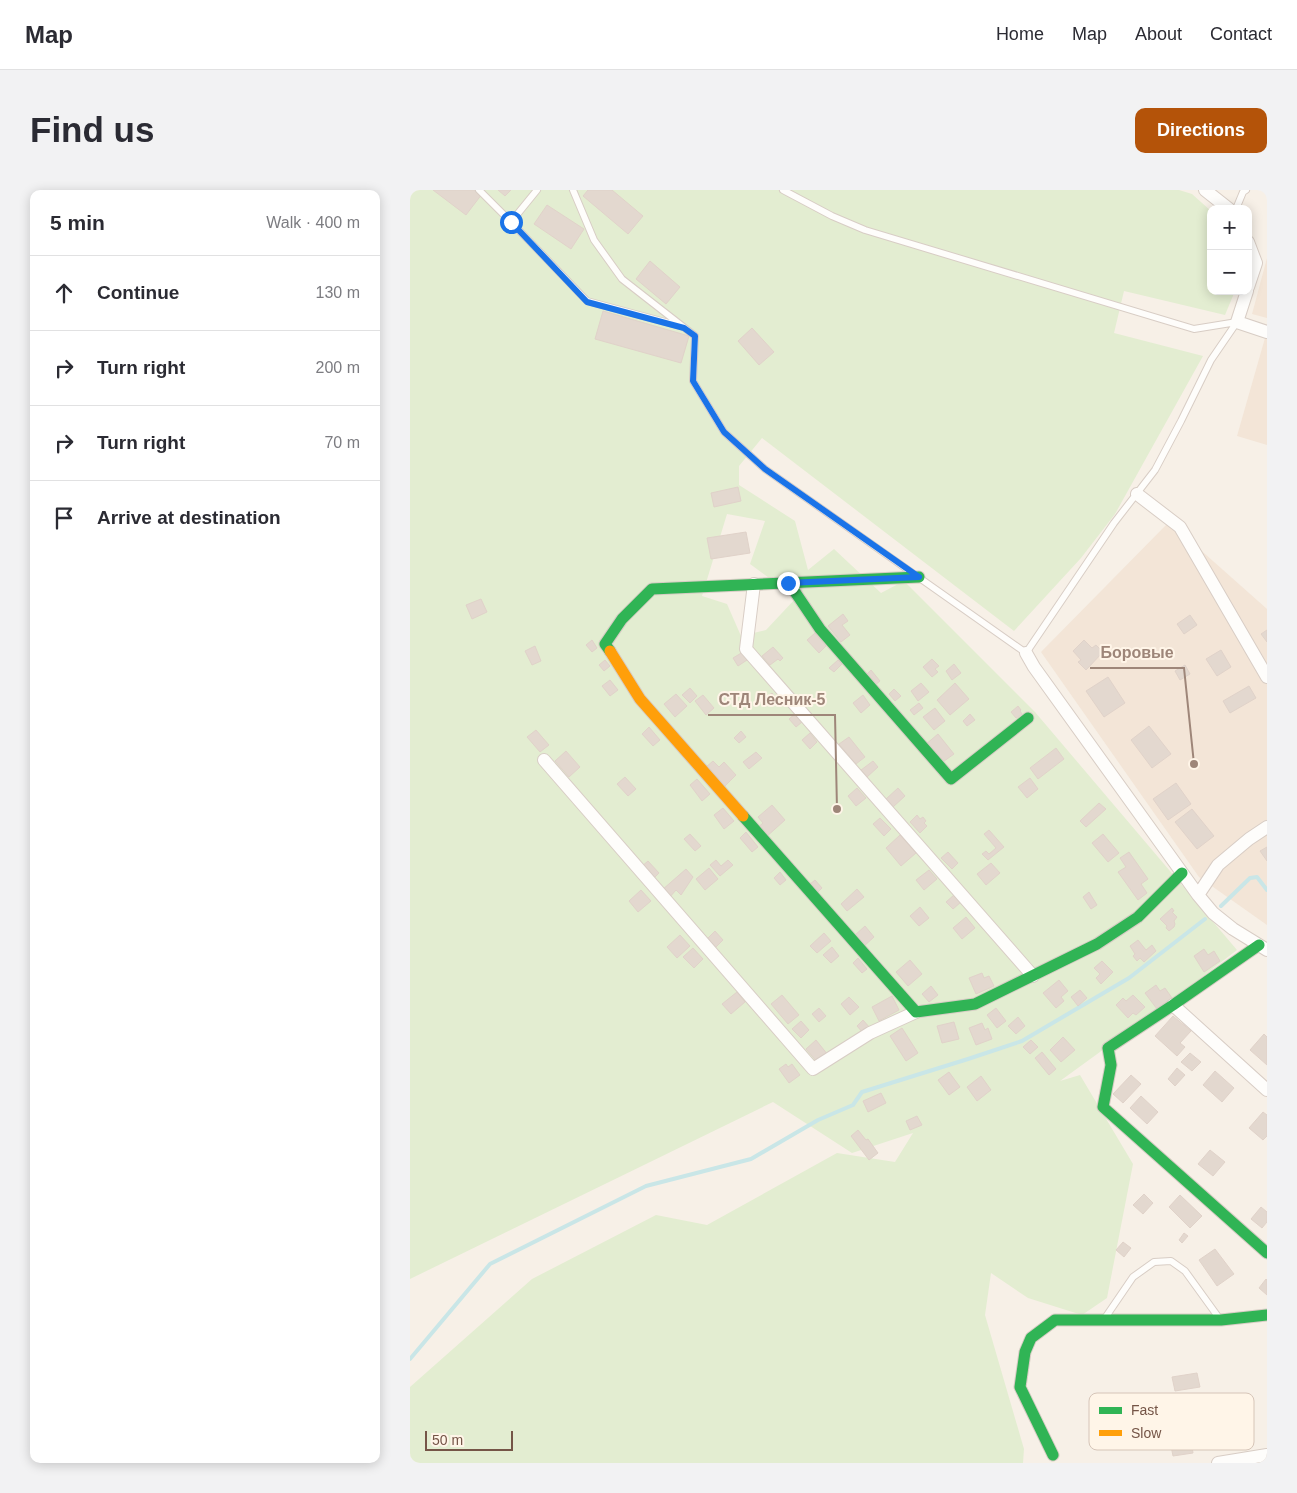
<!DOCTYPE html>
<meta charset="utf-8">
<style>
:root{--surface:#fff;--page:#f2f2f3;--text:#2b2b33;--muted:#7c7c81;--line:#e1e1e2;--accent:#b45309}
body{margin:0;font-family:Helvetica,sans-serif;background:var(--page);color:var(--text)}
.controls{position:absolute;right:15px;top:15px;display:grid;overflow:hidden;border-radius:10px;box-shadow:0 2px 12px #0003}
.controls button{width:45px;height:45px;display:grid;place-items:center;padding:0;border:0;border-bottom:1px solid var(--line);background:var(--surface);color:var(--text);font:25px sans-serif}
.scale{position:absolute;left:15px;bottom:12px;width:88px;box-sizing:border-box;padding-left:5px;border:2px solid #755547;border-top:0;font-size:14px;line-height:18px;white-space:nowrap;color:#755547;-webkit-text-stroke:4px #fff5e8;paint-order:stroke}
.stop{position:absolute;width:15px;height:15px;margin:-11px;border:4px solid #1a73e8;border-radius:50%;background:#fff}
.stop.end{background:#1a73e8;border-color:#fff;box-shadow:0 1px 5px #0008}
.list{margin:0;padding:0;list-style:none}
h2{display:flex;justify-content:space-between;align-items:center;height:65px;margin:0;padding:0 20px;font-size:21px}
h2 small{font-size:16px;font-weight:400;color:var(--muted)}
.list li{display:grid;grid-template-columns:32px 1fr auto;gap:15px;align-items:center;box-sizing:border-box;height:75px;padding:0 20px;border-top:1px solid var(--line)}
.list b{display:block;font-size:19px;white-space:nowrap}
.list em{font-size:16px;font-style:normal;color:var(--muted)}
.icon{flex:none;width:28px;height:28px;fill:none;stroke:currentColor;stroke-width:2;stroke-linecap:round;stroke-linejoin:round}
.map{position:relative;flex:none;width:857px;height:1273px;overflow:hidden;border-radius:10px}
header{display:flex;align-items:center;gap:30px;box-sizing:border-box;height:70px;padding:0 25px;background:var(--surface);border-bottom:1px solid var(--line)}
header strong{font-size:24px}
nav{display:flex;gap:28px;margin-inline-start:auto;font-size:18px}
.intro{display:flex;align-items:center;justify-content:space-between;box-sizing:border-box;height:120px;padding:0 30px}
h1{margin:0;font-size:35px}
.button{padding:12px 22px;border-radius:10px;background:var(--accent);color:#fff;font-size:18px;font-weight:700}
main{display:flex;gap:30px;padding:0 30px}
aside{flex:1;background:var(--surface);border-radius:10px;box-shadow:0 2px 12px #0003}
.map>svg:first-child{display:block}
.residential{fill:#f3e5d7}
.green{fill:#e3edd1;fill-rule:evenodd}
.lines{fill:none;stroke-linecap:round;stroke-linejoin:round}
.stream{stroke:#c9e6e7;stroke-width:4}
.building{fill:#e3d8cf;stroke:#e0d2c9}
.lane-casing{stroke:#d8cdc5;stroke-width:8}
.street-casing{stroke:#d8cdc5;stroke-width:14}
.fast-casing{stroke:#d7ccc4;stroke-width:13}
.slow-casing{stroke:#d7ccc4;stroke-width:13}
.lane{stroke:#fefdfb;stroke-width:6}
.street{stroke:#fefdfb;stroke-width:12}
.fast{stroke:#30b455;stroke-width:11}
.slow{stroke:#ff9f0a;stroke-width:11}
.route{stroke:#1a73e8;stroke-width:6}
.key{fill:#fff5e8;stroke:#d6c5b8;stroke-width:1}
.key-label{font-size:14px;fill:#755547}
.leader{fill:none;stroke:#9e8679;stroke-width:2}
.callout-dot{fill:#9e8679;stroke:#fff5e8;stroke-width:2}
.callout-label{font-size:16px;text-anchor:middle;font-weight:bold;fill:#9e8679;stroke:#fff5e8;stroke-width:4;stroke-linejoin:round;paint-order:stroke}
</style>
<header>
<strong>Map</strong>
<nav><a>Home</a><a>Map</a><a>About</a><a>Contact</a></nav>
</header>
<div class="intro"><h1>Find us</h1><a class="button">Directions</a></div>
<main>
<aside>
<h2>5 min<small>Walk · 400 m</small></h2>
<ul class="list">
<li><svg class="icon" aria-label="ahead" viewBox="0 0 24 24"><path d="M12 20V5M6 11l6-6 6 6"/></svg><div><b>Continue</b></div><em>130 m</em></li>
<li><svg class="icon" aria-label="right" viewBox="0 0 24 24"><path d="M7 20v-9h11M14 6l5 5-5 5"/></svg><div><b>Turn right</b></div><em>200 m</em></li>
<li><svg class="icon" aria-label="right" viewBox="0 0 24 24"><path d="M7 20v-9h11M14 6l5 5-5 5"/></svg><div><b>Turn right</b></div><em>70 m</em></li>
<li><svg class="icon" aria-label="arrive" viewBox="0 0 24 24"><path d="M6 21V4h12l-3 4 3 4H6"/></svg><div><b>Arrive at destination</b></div></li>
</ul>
</aside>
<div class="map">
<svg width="857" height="1273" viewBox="0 0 857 1273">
<rect width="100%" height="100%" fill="#f7f0e7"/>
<path class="residential" d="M857 68V128L842 124Z
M855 148 857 149V255L827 246Z
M759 332 857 419V735L789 687 631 462Z"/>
<path class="green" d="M0 0H769L782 4 801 21V101H825L815 125 714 101 704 143 793 166 705 324 671 368 604 441 352 248 329 276V295L385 331 398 380 424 359 471 403 494 391 625 522 827 760 767 806 650 891 670 885 723 974 697 1108 672 1125 618 1108 581 1083 575 1125 614 1259 613 1273H0V1197L122 1089 246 1025 297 1035 427 963 485 972 503 943 442 963 363 912 0 1089ZM317 324 355 331 340 374 386 408 356 440 331 446 317 414 292 406Z"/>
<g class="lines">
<path class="stream" d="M811 716 840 688 847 687 857 700
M0 1169 80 1074 236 996 341 969 408 930 443 915 452 902 558 869 612 851 719 788 795 729"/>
</g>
<path class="building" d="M23 0H67L72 4 56 25Z
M88 0H101L95 6Z
M178 0H202L233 26 218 44 173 6Z
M137 15 174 39 161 59 124 34Z
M240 71 270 97 256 114 226 89Z
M193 121 279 146 271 173 185 149Z
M342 138 364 162 349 175 328 151Z
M328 297 331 311 304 317 301 303Z
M336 342 340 363 301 369 297 348Z
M71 409 77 422 62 429 56 415Z
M433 424 438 431 432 435 440 445 431 452 418 436Z
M780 425 787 435 774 444 767 434Z
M857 440V452L851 444Z
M405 443 416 456 409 463 397 450Z
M182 450 187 458 182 462 176 455Z
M674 450 682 458 686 455 693 462 676 480 668 472 671 470 663 461Z
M125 456 131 471 122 475 115 461Z
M363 457 373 468 370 471 368 469 360 475 352 466Z
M811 460 821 477 807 486 796 469Z
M333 462 337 470 328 476 323 468Z
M522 469 529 476 525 479 528 482 522 487 513 477Z
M195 470 200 476 194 481 189 475Z
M428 470 432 474 424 482 419 478Z
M544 474 551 483 542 490 536 481Z
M775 475 780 484 770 490 765 481Z
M461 480 470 491 463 497 454 487Z
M698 487 715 513 694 527 676 501Z
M200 490 208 500 200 506 192 496Z
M511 493 519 502 508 511 501 501Z
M545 493 559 509 540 525 527 510Z
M839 496 846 508 820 523 813 511Z
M280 498 287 506 280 513 272 505Z
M484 499 491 506 485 511 479 504Z
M362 503 366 508 355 517 350 512Z
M266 504 277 516 265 527 254 514Z
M293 505 304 518 296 525 285 511Z
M453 505 460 515 451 523 443 513Z
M509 513 513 518 504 525 500 520Z
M608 516 611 520 610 521 612 524 606 528 601 522Z
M525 518 535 531 524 540 513 527Z
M385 524 392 532 386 537 379 529Z
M560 524 565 530 557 536 553 531Z
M739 536 761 564 742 578 721 550Z
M239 537 250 550 243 556 232 544Z
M126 540 139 555 130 562 117 547Z
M331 541 336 547 329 553 324 548Z
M400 543 407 552 400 559 392 550Z
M528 544 544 564 530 574 515 555Z
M439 547 455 567 446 574 429 554Z
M646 558 654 569 628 589 620 578Z
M156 561 170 577 159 587 145 571Z
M346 562 352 568 339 579 333 572Z
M303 571 309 577 314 572 326 585 314 597 296 577Z
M463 571 468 577 457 587 451 580Z
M215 587 226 599 218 606 207 594Z
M620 588 628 599 617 608 608 597Z
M287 589 300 604 292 611 280 595Z
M766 593 781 614 758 630 743 609Z
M447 598 456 608 446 616 438 606Z
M488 598 495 606 483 617 476 609Z
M689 613 696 619 676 637 670 631Z
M362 615 375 630 355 648 346 639 353 633 348 627Z
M313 618 324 631 314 639 304 625Z
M782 619 804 646 787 659 765 632Z
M507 625 510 629 513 627 516 631 514 633 517 636 510 643 500 632Z
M470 628 481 639 474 646 463 634Z
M579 640 594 657 578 670 572 664 576 661 579 664 586 658 574 644Z
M336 642 348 657 342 662 330 648Z
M280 644 291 656 285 661 274 649Z
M693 644 709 663 698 672 682 653Z
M490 645 506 663 491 676 476 658Z
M857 657V671L850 661Z
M538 662 548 673 542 679 531 668Z
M719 662 738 689 731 694 737 703 728 710 708 682 716 677 710 668Z
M306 670 311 676 318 670 323 675 310 686 300 675Z
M238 671 249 683 242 690 231 677Z
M581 673 590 683 576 695 567 684Z
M299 678 308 689 295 700 286 689Z
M276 679 283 687 271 705 266 700 259 708 252 700Z
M519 680 527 689 514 700 506 690Z
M370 682 376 690 370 695 364 688Z
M405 690 412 698 407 703 399 695Z
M447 699 454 707 437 721 431 714Z
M231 700 241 711 228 722 219 711Z
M679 702 687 715 681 719 673 707Z
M544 705 551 712 543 719 536 712Z
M510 717 519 728 509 736 500 726Z
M762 718 764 721 762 722 767 727 764 731 765 734 764 737 759 741 756 738 757 736 750 729Z
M556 727 565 738 552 749 543 738Z
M455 736 464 747 453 757 444 746Z
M305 741 313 750 305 758 297 749Z
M414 743 421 751 407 763 400 756Z
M270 745 280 756 267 768 257 757Z
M728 750 736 760 742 755 746 761 734 772 730 768 727 771 723 766 725 764 720 756Z
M422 757 429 766 421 773 413 765Z
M283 758 293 769 284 778 273 767Z
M794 759 798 765 804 761 810 771 794 782 784 766Z
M448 768 457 779 452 783 443 773Z
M500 770 512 784 498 796 486 782Z
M692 771 703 782 691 794 686 788 690 784 684 778Z
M572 783 574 788 579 786 584 796 566 804 559 788Z
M649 790 658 801 651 807 654 811 646 818 633 803Z
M746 795 750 801 755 798 762 808 747 819 735 803Z
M521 796 528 805 519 812 512 804Z
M670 800 677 808 668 816 661 807Z
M327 802 335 812 321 824 312 814Z
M372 805 389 825 378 834 361 814Z
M723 805 735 817 726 825 723 823 718 828 706 815 713 808 716 811Z
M482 806 489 820 469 831 462 817Z
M439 807 449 817 440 825 431 814Z
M409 818 416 826 409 832 402 824Z
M586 818 596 831 587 838 577 825Z
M763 826 781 841 770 853 775 857 767 866 745 846Z
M608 827 615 836 606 844 598 836Z
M453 830 460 838 454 844 447 836Z
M391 831 399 840 391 848 382 839Z
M544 832 549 849 532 853 527 836Z
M572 833 575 840 578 838 582 849 566 855 559 838Z
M492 838 508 863 496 871 480 846Z
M854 844 857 847V875L840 860Z
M653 847 665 860 651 872 640 860Z
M406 850 418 865 408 873 396 859Z
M621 850 628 857 620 864 613 857Z
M632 862 646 879 639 885 625 868Z
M780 863 791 872 782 881 771 872Z
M376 874 378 877 382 874 390 885 379 893 369 879Z
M767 878 775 885 765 896 758 889Z
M805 881 824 898 812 912 793 895Z
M539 882 550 897 539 905 528 890Z
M721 885 731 894 713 913 703 904Z
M571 886 581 900 567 911 557 897Z
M471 903 476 913 458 922 453 911Z
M731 906 748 922 737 934 720 918Z
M853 922 857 925V946L853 950 839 938Z
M507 926 512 935 500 940 496 931Z
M448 940 456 950 458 949 468 963 459 970 441 946Z
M800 960 815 972 803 986 788 974Z
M734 1004 743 1013 733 1024 723 1015Z
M770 1005 792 1026 780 1038 759 1017Z
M851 1017 857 1022V1032L852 1038 841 1029Z
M774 1043 778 1046 772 1053 769 1050Z
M713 1052 721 1058 714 1067 706 1060Z
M805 1059 824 1084 807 1096 789 1070Z
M856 1089 857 1090V1105L849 1098Z
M787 1183 790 1197 765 1201 762 1187Z
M780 1243 783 1263 763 1266 759 1246Z"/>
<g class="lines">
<g class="lane-casing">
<path id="lane" d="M69 0 101 32 127 0
M163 0 184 50 212 89 285 146 283 191 314 242 355 279 616 463 704 333 745 280 771 231 801 170 827 132
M373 0 422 26 455 40 784 139 827 132
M826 19 833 2 836 0
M101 32 177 111 270 136
M695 1128 723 1087 744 1072 761 1071 775 1081 809 1128"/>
</g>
<g class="street-casing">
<path id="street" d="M795 0 819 19
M838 52 846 73 838 97
M837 101 827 132 857 142
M727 304 770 337 857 487
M344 394 336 459 623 786
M616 463 624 477 788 705 803 723 823 739 857 760
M134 570 403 879 460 843 506 822
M788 705 808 675 839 649 857 637
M763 815 857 900
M808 1273 857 1265"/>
</g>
<g class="fast-casing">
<path id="fast" d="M379 393 410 439 541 589 618 528
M200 461 195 454 212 429 242 399 509 387
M333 626 506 822 565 814 687 754 728 727 772 683
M849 755 763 815 698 858 701 875 693 917 857 1063
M643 1265 610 1197 615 1162 621 1148 645 1130H811L857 1125"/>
</g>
<g class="slow-casing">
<path id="slow" d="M200 461 230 509 333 626"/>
</g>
<use href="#lane" class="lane"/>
<use href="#street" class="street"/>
<use href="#fast" class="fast"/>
<use href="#slow" class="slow"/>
</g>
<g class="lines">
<path class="route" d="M101 32 177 112 274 138 285 146 283 191 314 242 355 279 509 387 378 393"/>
</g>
<rect x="679" y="1203" width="165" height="57" rx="8" class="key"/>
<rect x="689" y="1217" width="23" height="7" fill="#30b455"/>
<rect x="689" y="1240" width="23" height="6" fill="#ff9f0a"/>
<g class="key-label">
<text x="721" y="1225">Fast</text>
<text x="721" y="1248">Slow</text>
</g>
<path class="leader" d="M784 574L774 478H680M427 619L425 525H298"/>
<g class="callout-dot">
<circle cx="784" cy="574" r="5"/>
<circle cx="427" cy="619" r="5"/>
</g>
<g class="callout-label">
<text x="727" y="468">Боровые</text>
<text x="362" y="515">СТД Лесник-5</text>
</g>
</svg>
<div class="controls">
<button>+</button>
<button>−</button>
</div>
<div class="scale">50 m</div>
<div class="stop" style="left:101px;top:32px"></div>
<div class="stop end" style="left:378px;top:393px"></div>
</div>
</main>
